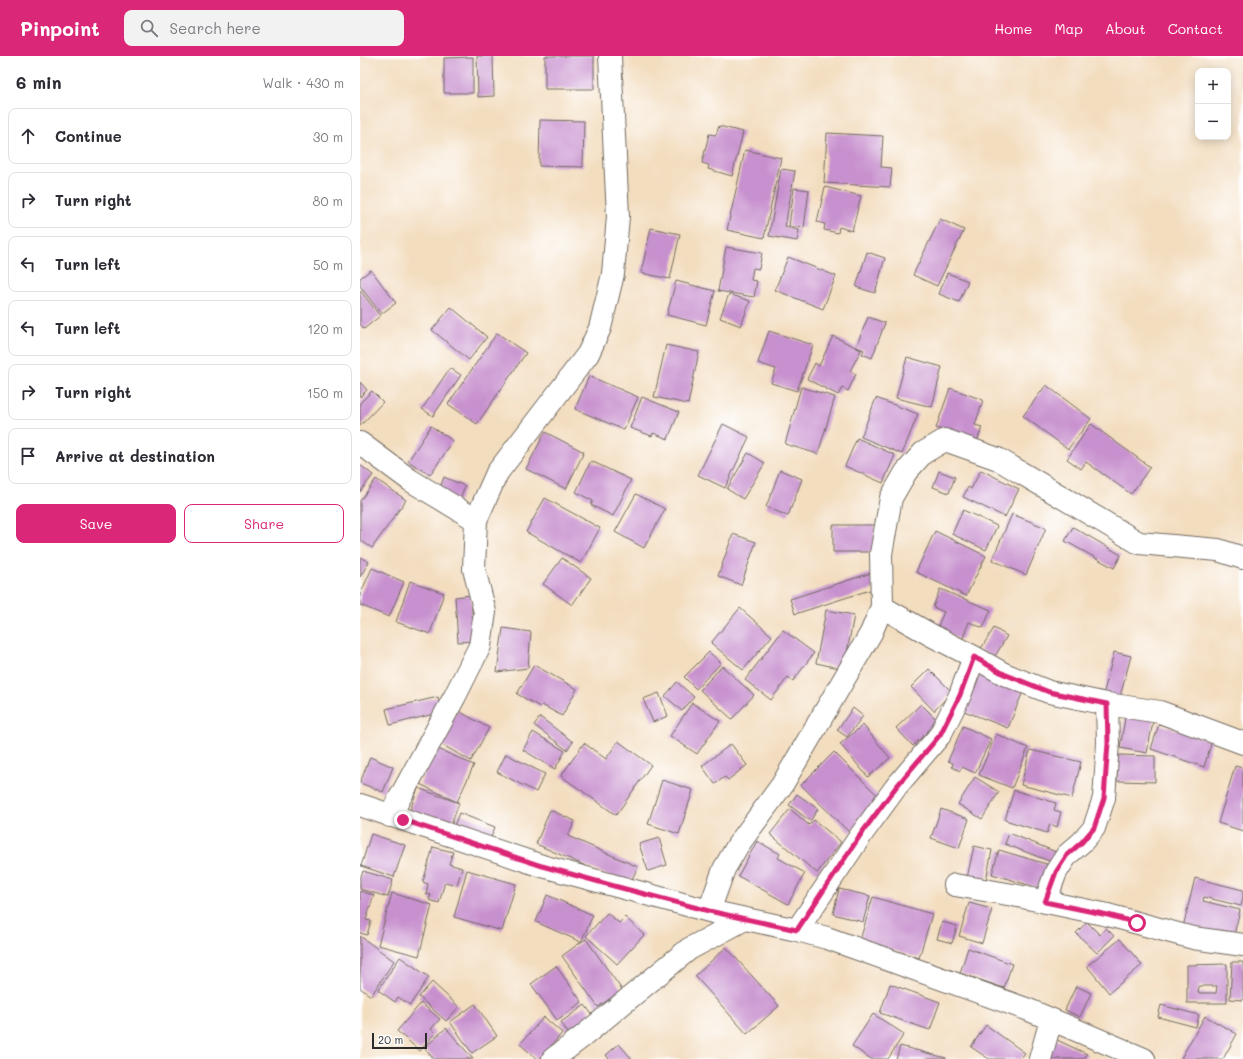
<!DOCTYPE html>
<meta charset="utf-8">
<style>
:root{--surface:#fff;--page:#f2f2f3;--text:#2b2b33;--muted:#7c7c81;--line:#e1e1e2;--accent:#db2777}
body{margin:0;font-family:Mali,sans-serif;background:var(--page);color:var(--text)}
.controls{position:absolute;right:12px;top:12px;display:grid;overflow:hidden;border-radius:8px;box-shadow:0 2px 10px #0003}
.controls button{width:36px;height:36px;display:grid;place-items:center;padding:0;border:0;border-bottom:1px solid var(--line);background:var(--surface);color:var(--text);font:20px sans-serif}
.scale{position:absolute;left:12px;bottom:10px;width:55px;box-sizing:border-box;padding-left:4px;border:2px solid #2b2b2b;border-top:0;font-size:11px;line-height:14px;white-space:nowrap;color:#2b2b2b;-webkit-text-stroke:3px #fff;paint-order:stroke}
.stop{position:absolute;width:12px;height:12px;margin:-9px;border:3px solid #db2777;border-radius:50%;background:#fff}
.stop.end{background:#db2777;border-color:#fff;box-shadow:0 1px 4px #0008}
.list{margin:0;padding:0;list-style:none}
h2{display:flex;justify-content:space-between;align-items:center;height:52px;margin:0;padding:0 16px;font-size:17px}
h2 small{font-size:13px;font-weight:400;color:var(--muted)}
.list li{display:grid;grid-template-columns:26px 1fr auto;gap:12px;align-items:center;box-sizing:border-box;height:56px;margin:0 8px 8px;padding:0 8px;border:1px solid var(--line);border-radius:8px}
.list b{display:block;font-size:15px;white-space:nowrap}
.list em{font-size:13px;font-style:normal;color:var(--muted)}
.actions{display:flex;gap:8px;padding:12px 16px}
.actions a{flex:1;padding:9px 0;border:1px solid var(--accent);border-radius:8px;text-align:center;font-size:14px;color:var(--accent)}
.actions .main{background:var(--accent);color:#fff}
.icon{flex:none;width:22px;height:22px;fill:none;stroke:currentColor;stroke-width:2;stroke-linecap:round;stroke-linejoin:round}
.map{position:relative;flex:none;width:883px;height:1003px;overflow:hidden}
header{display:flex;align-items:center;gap:24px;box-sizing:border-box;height:56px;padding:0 20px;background:var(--accent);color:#fff}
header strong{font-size:19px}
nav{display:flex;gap:22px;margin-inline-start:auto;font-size:14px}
.search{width:280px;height:36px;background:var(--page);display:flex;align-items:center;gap:10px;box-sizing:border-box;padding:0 14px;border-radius:8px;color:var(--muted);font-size:15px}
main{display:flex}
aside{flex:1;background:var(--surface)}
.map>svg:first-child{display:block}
.building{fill:#c790ce;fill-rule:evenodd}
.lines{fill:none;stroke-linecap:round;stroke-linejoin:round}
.minor-casing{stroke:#71695f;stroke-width:24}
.minor{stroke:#fff;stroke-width:22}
.route{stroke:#db2777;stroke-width:5}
</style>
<header>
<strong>Pinpoint</strong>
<div class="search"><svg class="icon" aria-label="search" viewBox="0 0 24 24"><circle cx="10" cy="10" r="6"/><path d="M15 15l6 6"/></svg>Search here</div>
<nav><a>Home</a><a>Map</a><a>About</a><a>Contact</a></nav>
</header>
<main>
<aside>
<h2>6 min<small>Walk · 430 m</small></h2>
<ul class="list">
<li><svg class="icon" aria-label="ahead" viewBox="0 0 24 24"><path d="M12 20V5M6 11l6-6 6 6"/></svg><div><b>Continue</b></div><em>30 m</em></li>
<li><svg class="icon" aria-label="right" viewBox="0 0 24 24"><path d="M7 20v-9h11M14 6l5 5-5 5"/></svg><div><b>Turn right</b></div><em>80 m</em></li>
<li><svg class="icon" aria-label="left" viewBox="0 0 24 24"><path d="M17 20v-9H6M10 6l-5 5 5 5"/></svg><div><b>Turn left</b></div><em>50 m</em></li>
<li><svg class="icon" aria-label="left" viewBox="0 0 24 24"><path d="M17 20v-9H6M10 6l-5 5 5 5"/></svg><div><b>Turn left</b></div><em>120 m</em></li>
<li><svg class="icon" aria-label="right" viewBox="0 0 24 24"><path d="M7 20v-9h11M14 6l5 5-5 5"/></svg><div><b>Turn right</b></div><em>150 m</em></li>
<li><svg class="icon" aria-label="arrive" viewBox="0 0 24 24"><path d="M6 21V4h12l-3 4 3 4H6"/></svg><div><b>Arrive at destination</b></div></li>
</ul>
<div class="actions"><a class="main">Save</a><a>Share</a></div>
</aside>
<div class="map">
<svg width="883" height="1003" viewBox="0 0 883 1003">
<rect width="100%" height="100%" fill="#fff"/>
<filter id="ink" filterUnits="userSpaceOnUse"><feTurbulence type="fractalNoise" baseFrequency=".025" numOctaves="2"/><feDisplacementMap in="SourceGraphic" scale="8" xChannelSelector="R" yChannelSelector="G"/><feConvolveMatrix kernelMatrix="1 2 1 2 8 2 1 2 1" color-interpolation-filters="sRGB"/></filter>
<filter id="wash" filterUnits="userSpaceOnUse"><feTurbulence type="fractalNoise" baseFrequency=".012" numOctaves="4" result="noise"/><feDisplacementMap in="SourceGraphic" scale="16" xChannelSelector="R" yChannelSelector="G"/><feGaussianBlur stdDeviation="0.9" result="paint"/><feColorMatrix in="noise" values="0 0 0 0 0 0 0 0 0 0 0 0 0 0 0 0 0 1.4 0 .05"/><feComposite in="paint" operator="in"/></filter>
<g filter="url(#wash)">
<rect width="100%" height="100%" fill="#f3ddbf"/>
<g id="blocks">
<path class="building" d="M117 0H133L134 40 118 41Z
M185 0H234V33H185Z
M113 1V37H84V2Z
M180 64 224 65 223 111 179 110Z
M359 70 383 76 372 120 348 113 349 109 342 107 349 78 356 79Z
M467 77 523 80 521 111 532 112 530 131 464 127Z
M385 94 421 102 404 182 367 174Z
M421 113 435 115 425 171 439 174 437 185 409 180Z
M465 131 501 140 492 175 479 171 478 177 464 174 465 168 457 166Z
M434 132 449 134 444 172 429 170Z
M580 163 604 174 577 230 553 219Z
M291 172 320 178 310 223 281 217Z
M366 191 402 197 399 213 393 212 391 224 397 225 394 241 358 235Z
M507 196 525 202 515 237 496 231Z
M428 201 476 220 463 253 415 234Z
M11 214 36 247 21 258 0 230V222Z
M587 217 608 225 599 246 579 238Z
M316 225 355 235 346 269 307 259Z
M0 234 20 260 4 273 0 268Z
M369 238 390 245 381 270 360 262Z
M91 251 127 281 109 304 72 274Z
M508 261 525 267 512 302 502 298 504 294 496 291Z
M409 275 453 289 437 335 411 327 416 313 398 307Z
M137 277 166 297 117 368 88 348Z
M473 280 501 294 490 315 496 318 488 335 482 332 478 339 447 323 455 307 459 310Z
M306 289 339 296 328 348 294 341Z
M547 301 582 311 572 351 536 342Z
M90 312 101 319 73 360 62 353Z
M229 320 278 341 264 374 215 353Z
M0 326 7 334 0 341Z
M686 329 731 363 708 393 663 360Z
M441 331 475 341 458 398 425 388Z
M590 332 623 344 615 369 622 371 617 386 576 372Z
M12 335 23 346 0 370V347Z
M282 341 319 356 308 383 293 377 292 380 270 372Z
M516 342 558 358 542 398 501 381Z
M363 368 389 381 365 432 338 419Z
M731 368 790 411 771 438 726 406 721 413 707 403Z
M71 370 93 385 70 419 48 405Z
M185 376 224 396 206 433 166 413Z
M497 382 535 399 523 427 485 410Z
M388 397 405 407 383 443 367 433Z
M231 405 271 424 253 460 231 449 233 445 216 436Z
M0 409 13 419 0 436Z
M420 414 442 423 428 460 406 451Z
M621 414 659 433 645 461 603 441 608 431 611 433Z
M579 415 595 421 589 437 573 431Z
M84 421 105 430 99 445 78 437Z
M16 423 46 444 12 492 0 484V445Z
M276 438 305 453 284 492 255 476Z
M185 442 240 472 221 507 166 476Z
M603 454 637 470 626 494 592 478Z
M652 458 686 472 666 519 632 504Z
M473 469H515V496H473Z
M713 471 761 499 754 512 705 485Z
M575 475 626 500 606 540 556 516Z
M373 478 396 486 381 529 358 520Z
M0 501 9 506 0 521Z
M202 502 231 522 212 549 183 528Z
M12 512 44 526 29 561 0 549V539Z
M511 517 516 532 435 558 430 543Z
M50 525 84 537 70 578 36 566Z
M580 533 631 554 623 572 609 566 602 584 576 574 584 556 573 551Z
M111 539 114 585 98 586 95 541Z
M380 552 412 580 383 614 351 587Z
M466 554 494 559 484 613 456 607Z
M143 572 171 576 168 612 137 616Z
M634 572 647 580 634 602 620 594Z
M423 574 454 597 433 625 428 621 411 644 385 624Z
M349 596 361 607 336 633 324 621Z
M754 596 771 600 758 648 742 644Z
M174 609 217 633 202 660 182 649 180 651 157 638Z
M362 610 394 639 372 663 340 634Z
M569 613 592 636 574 655 551 631Z
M619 616 664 633 648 672 604 655Z
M317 626 334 641 322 655 305 640Z
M299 637 308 660 293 666 283 643Z
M78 641 82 656 30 669 26 653Z
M332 647 360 665 337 698 310 680Z
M561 648 578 665 553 690 536 672Z
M493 652 503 660 487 681 477 674Z
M97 654 129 672 111 705 79 687Z
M766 656 794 661 787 697 760 692Z
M180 661 213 686 207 694 174 669Z
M799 668 852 685 844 711 791 693Z
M503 669 530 702 508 721 480 688Z
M603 670 631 683 615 717 602 711 600 715 592 711 593 707 588 705Z
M173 676 205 695 195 713 163 694Z
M636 678 668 692 652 732 619 719Z
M258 685 291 709 256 759 201 720 224 687 246 703Z
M371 688 387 709 368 724 365 721 355 728 342 710Z
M76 692 114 709 97 746 60 728Z
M670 694 721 706 712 742 661 729Z
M474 696 522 744 490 777 441 729Z
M146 698 185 718 176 736 137 716Z
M758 699 795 700V726L757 725Z
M10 701 33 711 23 736 0 727Z
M875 710 883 712V775L858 767Z
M615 721 639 736 622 763 598 748Z
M302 724 333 734 319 778 288 768Z
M58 732 99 747 90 772 49 757Z
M654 734 696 747 694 754 701 756 697 771 690 768 687 777 645 764Z
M437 738 458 753 450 765 429 749Z
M430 753 449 769 454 764 481 786 457 817 410 778Z
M581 753 609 763 599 792 571 782Z
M190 754 215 765 208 780 278 811 269 829 176 788Z
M99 757 135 771 128 789 92 775Z
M649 777 696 796 692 806 645 788Z
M11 778 45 789 34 821 1 810Z
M299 782 307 809 288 815 279 788Z
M397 785 420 798 418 802 445 817 428 848 378 820Z
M614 790 632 794 626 825 607 822Z
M73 791 93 796 89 808 102 812 97 829 85 826 79 847 69 844 71 839 66 838 68 828 63 826Z
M639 794 693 810 685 834 632 818Z
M107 814 156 828 142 875 94 861Z
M3 815 33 824 28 841 0 833V823Z
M835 822 883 834V842L881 850 844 841 843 845 880 854 873 883 823 871Z
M479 833 510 840 503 866 473 858Z
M0 835 14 839 6 864 11 865 7 879 0 877Z
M32 837 72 849 59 900 18 889Z
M187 839 233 859 221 886 226 883 262 934 238 951 202 900 221 886 176 866Z
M513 841 572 858 559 902 500 884Z
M609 847 632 853 622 887 599 880Z
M247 857 259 867 265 861 284 879 257 908 226 880Z
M582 866 597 870 592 887 577 883Z
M727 866 740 879 746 872 754 880 737 897 716 877Z
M0 880 34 905 11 940 0 932Z
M760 883 782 909 749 937 727 910Z
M366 891 419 950 387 978 335 920Z
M608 892 652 908 644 932 600 917Z
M40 901 69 921 50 949 38 941 35 946 18 934Z
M872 906H883V944L870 943Z
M867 908V947H827V909ZM839 930H857L856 937H838Z
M196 910 222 946 197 964 171 928Z
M72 926 99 951 86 965 59 941Z
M530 928 580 946 570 974 520 957Z
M716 930 731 937 720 961 705 954Z
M61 947 80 963 71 973 75 977 60 995 37 975Z
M115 948 137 980 112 997 90 966Z
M225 949 233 960 208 977 201 966Z
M801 949 839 959 836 971 798 961Z
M513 958 544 978 528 1003H511L492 990Z
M845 960 877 978 863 1003H824L821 1002Z
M184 961 202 977 180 1003H177L160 988Z
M626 969 665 997 660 1003H629L611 991Z
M86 972 113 1003H74L64 992Z
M695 983 727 998 724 1003H686Z
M259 988 272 1003H249L246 999Z
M540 990 586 1002V1003H536Z"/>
</g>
</g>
<g filter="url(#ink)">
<use href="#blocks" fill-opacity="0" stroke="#71695f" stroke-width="1"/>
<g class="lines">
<g class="minor-casing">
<path id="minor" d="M0 387 50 424 116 464
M522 551 571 579 614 601
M0 749 182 810 349 855 437 874 467 882 669 954 784 1003
M30 760 95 640 120 590 125 556 114 513 116 464 137 417 228 298 240 272 253 218 258 160 250 0
M595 829 653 839 748 859 833 882 883 889
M685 846 696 816 707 799 722 786 734 772 744 742 748 687 747 648
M349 855 364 813 378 789 422 729 511 577 522 551 521 498 531 442 546 416 563 397 585 384 638 403 779 487 858 494 883 502
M437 874 501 779 536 731 580 679 600 639 614 601 644 618 689 636 747 648 800 656 883 687
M193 1003 222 981 329 893 385 863
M680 1003 691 964"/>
</g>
<use href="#minor" class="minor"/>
</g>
</g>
<g class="lines" filter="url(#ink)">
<path class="route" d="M43 764 182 810 254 830 349 855 437 874 501 778 536 731 580 679 600 639 614 601 644 618 689 636 747 648 748 687 744 742 734 772 722 786 707 799 696 816 685 846 748 859 777 867"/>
</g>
</svg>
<div class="controls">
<button>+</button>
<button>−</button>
</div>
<div class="scale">20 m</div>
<div class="stop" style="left:777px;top:867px"></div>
<div class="stop end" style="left:43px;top:764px"></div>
</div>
</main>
